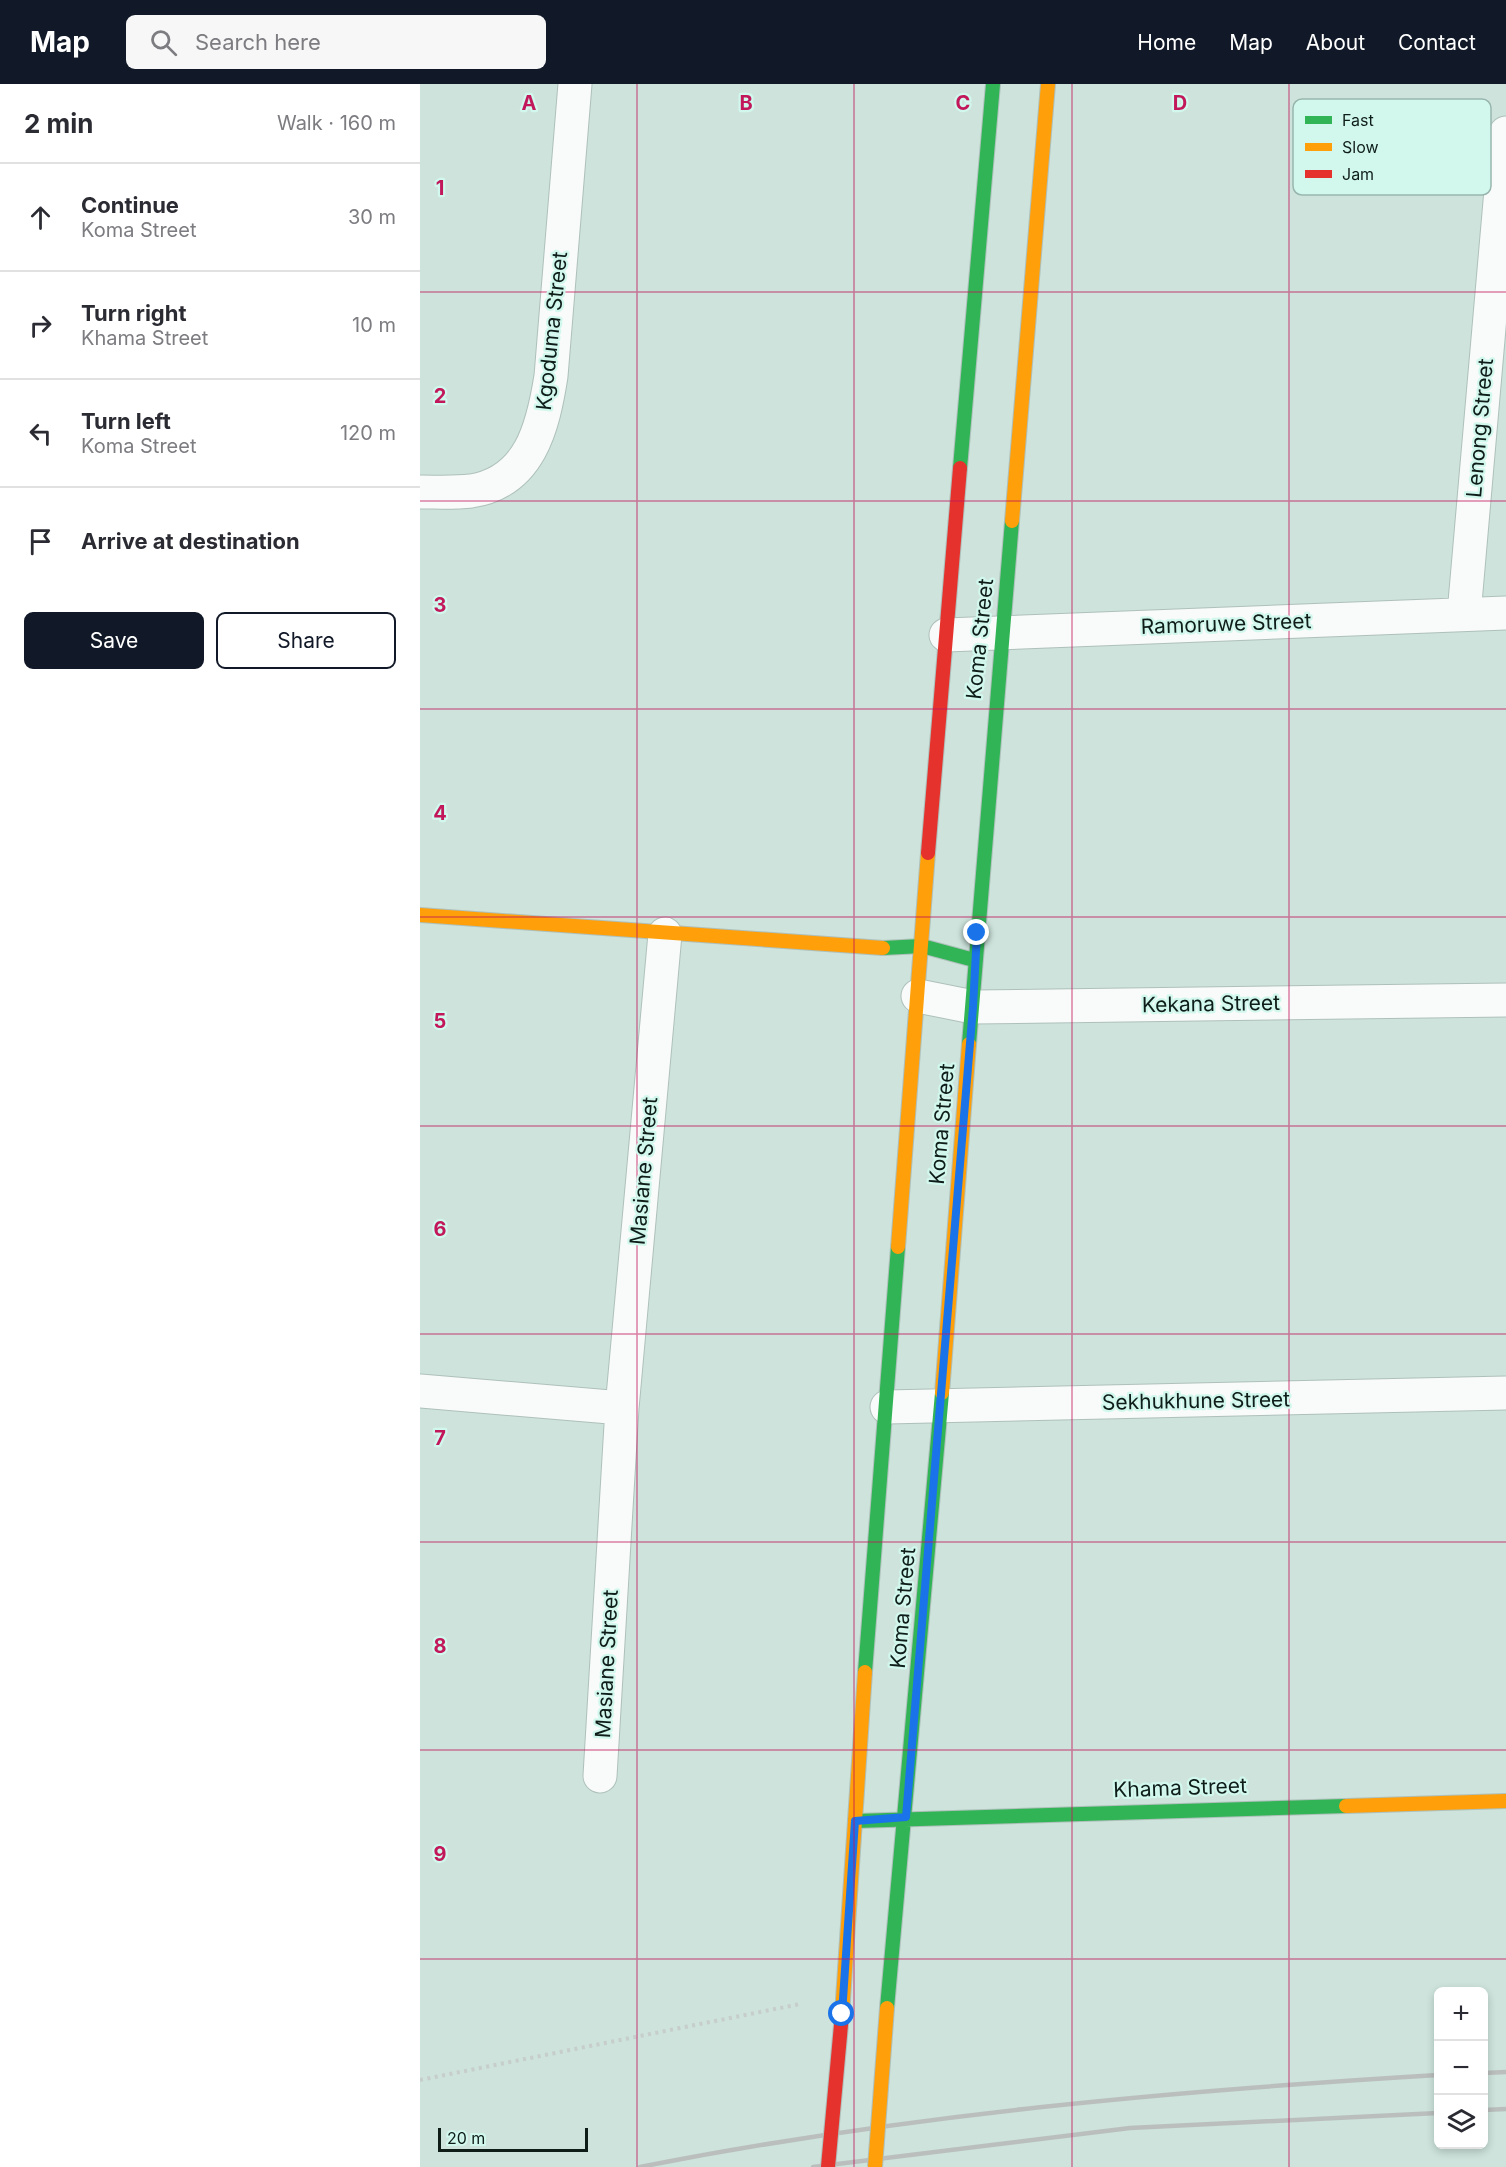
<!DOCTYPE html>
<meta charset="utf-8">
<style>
:root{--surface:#fff;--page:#f7f7f7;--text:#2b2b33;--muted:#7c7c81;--line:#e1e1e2;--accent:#111827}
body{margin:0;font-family:Inter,sans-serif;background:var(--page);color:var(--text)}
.controls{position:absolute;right:18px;bottom:18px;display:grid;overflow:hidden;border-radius:9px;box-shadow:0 3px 9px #0003}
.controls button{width:54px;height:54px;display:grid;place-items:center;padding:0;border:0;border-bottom:2px solid var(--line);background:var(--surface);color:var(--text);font:30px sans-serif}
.scale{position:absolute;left:18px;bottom:15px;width:150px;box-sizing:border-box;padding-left:6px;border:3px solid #0f1d19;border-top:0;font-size:16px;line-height:21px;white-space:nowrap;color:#0f1d19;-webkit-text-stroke:4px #d2f8ed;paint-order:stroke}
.stop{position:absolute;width:18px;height:18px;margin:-14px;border:4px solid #1a73e8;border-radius:50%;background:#fff}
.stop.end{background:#1a73e8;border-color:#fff;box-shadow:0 2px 6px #0008}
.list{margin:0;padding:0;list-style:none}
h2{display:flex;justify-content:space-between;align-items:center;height:78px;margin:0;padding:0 24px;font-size:26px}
h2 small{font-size:20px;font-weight:400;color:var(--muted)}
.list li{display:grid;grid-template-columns:39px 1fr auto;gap:18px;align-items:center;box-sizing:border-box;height:108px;padding:0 24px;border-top:2px solid var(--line)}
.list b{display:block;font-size:22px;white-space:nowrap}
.list p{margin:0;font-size:20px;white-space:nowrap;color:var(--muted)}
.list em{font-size:20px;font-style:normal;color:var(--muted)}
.actions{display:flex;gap:12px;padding:18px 24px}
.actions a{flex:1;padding:14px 0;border:2px solid var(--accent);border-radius:9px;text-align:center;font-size:21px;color:var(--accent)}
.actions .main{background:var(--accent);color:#fff}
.icon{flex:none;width:33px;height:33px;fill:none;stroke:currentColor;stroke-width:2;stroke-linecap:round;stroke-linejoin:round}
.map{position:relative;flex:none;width:1086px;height:2083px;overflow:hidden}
header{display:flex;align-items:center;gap:36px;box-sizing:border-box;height:84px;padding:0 30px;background:var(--accent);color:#fff}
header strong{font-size:28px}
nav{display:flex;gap:33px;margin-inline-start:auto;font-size:21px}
.search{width:420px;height:54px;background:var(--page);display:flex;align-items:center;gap:15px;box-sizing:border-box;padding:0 21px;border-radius:9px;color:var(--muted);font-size:22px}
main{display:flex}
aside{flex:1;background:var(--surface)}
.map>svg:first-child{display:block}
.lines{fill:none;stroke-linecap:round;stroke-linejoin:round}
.street-casing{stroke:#afc0bb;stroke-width:35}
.fast-casing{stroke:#afc0bb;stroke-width:16}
.slow-casing{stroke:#afc0bb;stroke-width:16}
.jam-casing{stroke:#afc0bb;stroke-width:16}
.path{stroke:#c6cdcb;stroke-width:4;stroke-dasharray:3 4.5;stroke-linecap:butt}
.street{stroke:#f8fbfa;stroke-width:33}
.fast{stroke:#30b455;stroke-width:14}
.slow{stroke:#ff9f0a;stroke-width:14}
.jam{stroke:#e5322d;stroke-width:14}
.rail{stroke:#babfbd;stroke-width:4.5}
.slow-bridge-casing{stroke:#afc0bb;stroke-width:16;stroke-linecap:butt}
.jam-bridge-casing{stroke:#afc0bb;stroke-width:16;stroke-linecap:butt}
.slow-bridge{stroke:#ff9f0a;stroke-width:14}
.jam-bridge{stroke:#e5322d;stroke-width:14}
.route{stroke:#1a73e8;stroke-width:8}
.grid{fill:none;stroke:#c2185b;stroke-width:1.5;stroke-opacity:0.55}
.labels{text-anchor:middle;stroke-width:4.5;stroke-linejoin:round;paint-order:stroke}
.street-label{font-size:21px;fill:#0f1d19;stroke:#d2f8ed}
.key{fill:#d2f8ed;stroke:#98b6ad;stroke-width:1.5}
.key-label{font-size:16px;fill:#0f1d19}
.grid-label{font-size:20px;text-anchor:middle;font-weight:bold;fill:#c2185b;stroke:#d2f8ed;stroke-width:4.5;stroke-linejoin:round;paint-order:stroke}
</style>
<header>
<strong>Map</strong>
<div class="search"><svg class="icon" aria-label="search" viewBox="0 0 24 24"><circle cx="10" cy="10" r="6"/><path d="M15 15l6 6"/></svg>Search here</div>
<nav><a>Home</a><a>Map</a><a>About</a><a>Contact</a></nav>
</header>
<main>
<aside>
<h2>2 min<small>Walk · 160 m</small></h2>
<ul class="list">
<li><svg class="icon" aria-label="ahead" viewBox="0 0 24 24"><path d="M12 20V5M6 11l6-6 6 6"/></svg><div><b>Continue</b><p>Koma Street</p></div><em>30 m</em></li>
<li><svg class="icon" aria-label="right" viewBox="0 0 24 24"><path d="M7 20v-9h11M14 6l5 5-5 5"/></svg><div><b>Turn right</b><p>Khama Street</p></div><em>10 m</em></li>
<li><svg class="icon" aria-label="left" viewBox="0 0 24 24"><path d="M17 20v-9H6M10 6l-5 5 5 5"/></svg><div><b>Turn left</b><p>Koma Street</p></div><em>120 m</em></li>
<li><svg class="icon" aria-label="arrive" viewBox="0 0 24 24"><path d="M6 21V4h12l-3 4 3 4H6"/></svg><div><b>Arrive at destination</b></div></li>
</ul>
<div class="actions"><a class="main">Save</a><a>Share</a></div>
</aside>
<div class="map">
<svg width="1086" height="2083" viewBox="0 0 1086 2083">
<rect width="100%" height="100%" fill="#cde3dc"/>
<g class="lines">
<g class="street-casing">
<path id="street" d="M0 408C17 408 34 409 51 407 110 398 123 343 131 292L155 0
M1044 530 1086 49
M526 551 1086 529
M498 912 553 923 1086 916
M0 1307 202 1324
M467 1323 1086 1309
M180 1692 202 1324 245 850"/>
</g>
<g class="fast-casing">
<path id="fast" d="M540 384 573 0
M463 864 502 862 554 876
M549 960 592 437
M445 1588 478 1163
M435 1737 926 1722
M467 1924 522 1309"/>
</g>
<g class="slow-casing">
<path id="slow" d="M592 437 628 0
M0 831 463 864
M478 1163 508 769
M522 1309 549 960
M926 1722 1086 1717
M422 1930 445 1588"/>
</g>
<g class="jam-casing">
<path id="jam" d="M508 769 540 384"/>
</g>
<path class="path" d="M0 1996 380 1920"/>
<use href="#street" class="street"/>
<use href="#fast" class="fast"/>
<use href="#slow" class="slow"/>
<use href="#jam" class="jam"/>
<path class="rail" d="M1064 1989 1086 1988
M1064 2026 1086 2025
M220 2083C483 2031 751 2007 1018 1991
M393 2083 710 2044 1018 2029"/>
<g class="slow-bridge-casing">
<path id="slow-bridge" d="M455 2083 467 1924"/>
</g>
<g class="jam-bridge-casing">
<path id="jam-bridge" d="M408 2083 422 1930"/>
</g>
<use href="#slow-bridge" class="slow-bridge"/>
<use href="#jam-bridge" class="jam-bridge"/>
</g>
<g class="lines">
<path class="route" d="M422 1930 435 1737 486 1733 553 923 557 849"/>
</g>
<path class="grid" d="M217 0V2083M434 0V2083M652 0V2083M869 0V2083M0 208H1086M0 417H1086M0 625H1086M0 833H1086M0 1042H1086M0 1250H1086M0 1458H1086M0 1666H1086M0 1875H1086"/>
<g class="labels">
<g class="street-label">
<text transform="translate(132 247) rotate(-84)" y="7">Kgoduma Street</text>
<text transform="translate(1060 344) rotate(-85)" y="7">Lenong Street</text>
<text transform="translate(806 540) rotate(-2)" y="7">Ramoruwe Street</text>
<text transform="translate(560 555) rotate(-84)" y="7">Koma Street</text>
<text transform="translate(791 920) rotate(-1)" y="7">Kekana Street</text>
<text transform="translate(522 1040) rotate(-85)" y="7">Koma Street</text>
<text transform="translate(224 1087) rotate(-85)" y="7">Masiane Street</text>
<text transform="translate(776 1317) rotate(-1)" y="7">Sekhukhune Street</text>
<text transform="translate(483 1524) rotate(-85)" y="7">Koma Street</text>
<text transform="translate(187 1580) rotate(-87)" y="7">Masiane Street</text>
<text transform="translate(760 1704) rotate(-2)" y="7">Khama Street</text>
</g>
</g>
<rect x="873" y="15" width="198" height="96" rx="9" class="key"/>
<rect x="885" y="32" width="27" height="8" fill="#30b455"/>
<rect x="885" y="59" width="27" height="8" fill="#ff9f0a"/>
<rect x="885" y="86" width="27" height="8" fill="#e5322d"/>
<g class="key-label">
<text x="922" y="42">Fast</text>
<text x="922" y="69">Slow</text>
<text x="922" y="96">Jam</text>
</g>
<g class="grid-label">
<text x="109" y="26">A</text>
<text x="326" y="26">B</text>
<text x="543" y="26">C</text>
<text x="760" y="26">D</text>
<text x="20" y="111">1</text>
<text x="20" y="319">2</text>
<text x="20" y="528">3</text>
<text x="20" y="736">4</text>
<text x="20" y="944">5</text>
<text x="20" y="1152">6</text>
<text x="20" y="1361">7</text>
<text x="20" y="1569">8</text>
<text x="20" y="1777">9</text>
</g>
</svg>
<div class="controls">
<button>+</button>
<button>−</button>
<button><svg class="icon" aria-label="layers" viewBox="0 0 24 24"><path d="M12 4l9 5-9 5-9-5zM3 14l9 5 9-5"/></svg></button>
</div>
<div class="scale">20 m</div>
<div class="stop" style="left:422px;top:1930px"></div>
<div class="stop end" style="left:557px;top:849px"></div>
</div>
</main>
